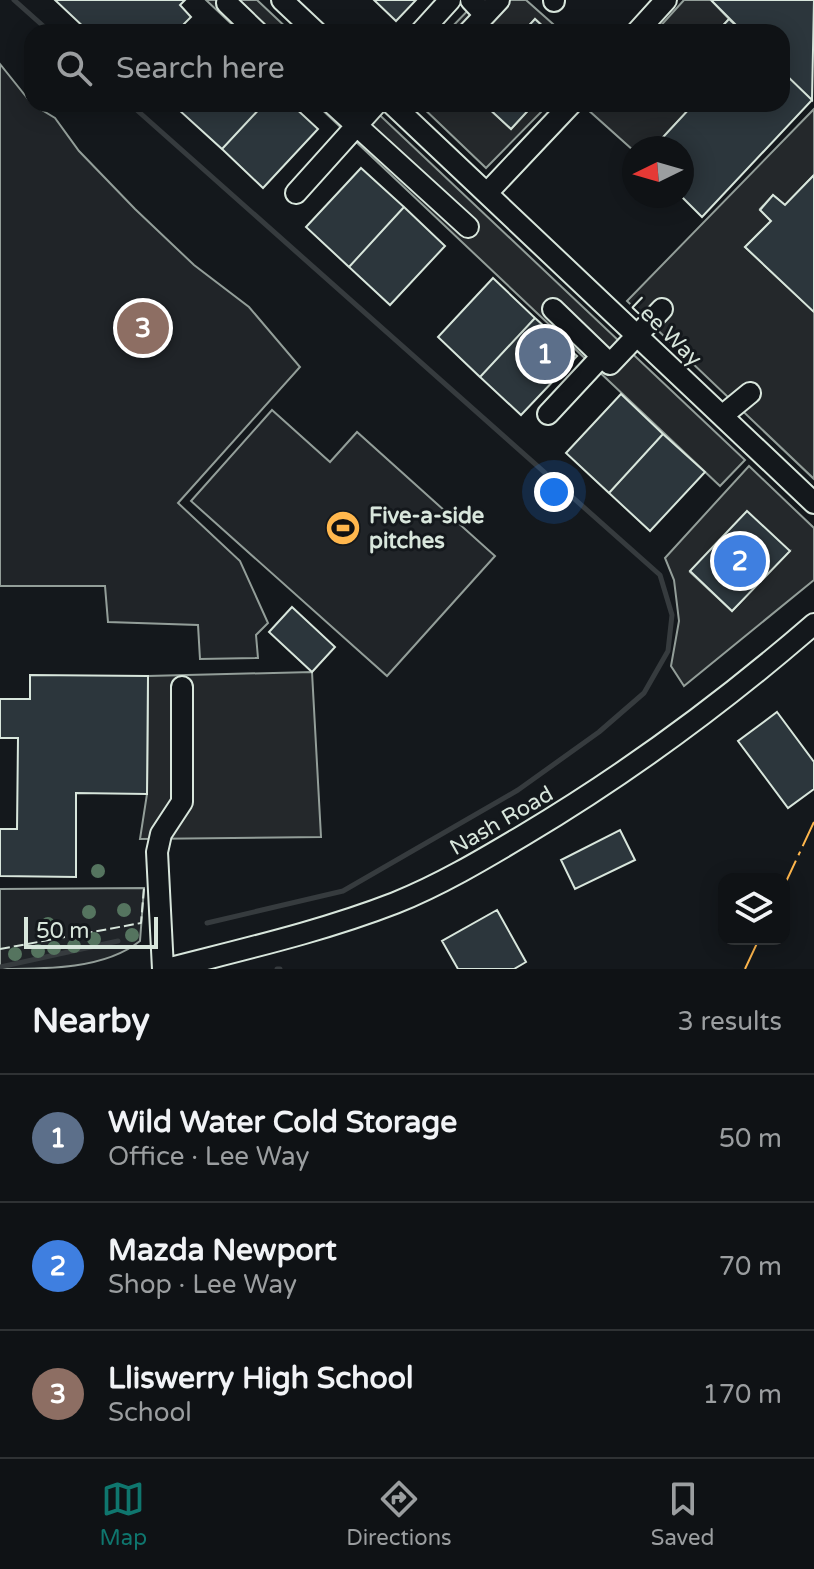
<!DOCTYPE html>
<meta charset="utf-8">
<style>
:root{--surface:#0f1215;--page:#1d2022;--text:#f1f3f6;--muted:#9b9ea0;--line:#2f3234;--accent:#0f766e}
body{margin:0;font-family:"Varela Round",sans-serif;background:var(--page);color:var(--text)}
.controls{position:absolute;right:24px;bottom:24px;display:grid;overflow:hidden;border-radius:16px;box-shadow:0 4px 20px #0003}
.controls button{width:72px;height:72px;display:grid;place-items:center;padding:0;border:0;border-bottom:2px solid var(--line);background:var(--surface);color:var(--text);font:40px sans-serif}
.compass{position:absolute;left:622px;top:136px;width:72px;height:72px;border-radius:50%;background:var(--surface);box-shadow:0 4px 20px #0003;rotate:265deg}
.scale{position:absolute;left:24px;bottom:20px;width:134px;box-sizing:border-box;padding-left:8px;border:4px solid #d8e6dc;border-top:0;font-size:22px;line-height:28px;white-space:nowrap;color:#d8e6dc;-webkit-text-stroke:6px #14181c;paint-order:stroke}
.you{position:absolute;left:554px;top:492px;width:28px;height:28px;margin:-20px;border:6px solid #fff;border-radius:50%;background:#1a73e8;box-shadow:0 0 0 12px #1a73e833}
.badge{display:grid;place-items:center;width:52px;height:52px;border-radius:50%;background:var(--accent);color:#fff;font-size:26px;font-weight:700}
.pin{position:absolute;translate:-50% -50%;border:4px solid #fff;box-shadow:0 2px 8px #0006}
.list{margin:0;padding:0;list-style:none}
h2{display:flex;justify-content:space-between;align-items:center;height:104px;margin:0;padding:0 32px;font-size:34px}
h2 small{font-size:26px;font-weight:400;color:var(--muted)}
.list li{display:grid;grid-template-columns:52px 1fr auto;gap:24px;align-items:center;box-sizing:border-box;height:128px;padding:0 32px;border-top:2px solid var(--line)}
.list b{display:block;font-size:30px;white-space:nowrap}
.list p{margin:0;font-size:26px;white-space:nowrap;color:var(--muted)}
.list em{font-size:26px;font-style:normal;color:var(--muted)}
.icon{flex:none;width:44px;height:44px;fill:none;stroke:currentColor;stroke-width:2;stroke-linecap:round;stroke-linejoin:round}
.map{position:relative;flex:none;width:814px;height:969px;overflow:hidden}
.search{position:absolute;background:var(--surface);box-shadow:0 4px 20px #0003;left:24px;right:24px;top:24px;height:88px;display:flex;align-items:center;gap:20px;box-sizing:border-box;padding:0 28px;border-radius:24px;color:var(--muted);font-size:30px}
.sheet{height:488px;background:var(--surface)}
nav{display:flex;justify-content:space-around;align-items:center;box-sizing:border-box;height:112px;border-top:2px solid var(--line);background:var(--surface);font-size:22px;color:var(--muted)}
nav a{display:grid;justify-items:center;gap:4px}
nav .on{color:var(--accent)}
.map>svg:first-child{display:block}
.green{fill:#202428;stroke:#939e99;stroke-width:2}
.parking{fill:#24282b;stroke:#939e99;stroke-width:2;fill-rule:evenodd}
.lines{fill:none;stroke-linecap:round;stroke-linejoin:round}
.stream{stroke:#363b3e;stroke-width:5}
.building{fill:#2c363c;stroke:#d8e6dc;stroke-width:2}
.minor-casing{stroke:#d8e6dc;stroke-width:24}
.minor{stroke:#14181c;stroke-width:20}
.fence{stroke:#d8e6dc;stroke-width:2;stroke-dasharray:10 4;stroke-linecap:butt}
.power{stroke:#ffb74d;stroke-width:2;stroke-dasharray:28 6 4 6;stroke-linecap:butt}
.tree{fill:#55745f}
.labels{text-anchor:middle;stroke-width:6;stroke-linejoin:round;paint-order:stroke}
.street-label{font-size:22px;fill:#d8e6dc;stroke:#14181c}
.poi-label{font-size:22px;font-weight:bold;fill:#d8e6dc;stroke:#14181c;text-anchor:start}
</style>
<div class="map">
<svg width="814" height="969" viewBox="0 0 814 969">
<rect width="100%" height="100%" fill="#14181c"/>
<path class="green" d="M0 64 32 104 55 118 79 151 135 209 194 265 249 307 300 367 178 503 240 561 268 623 256 635 258 658 200 659 198 625 108 622 105 586H0Z
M272 410 330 462 357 432 495 556 387 676 191 501Z
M144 888 140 941C105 969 48 969 0 969V889Z"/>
<path class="parking" d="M206 0H257L291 32H240Z
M478 0H526L562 32H549L535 19 523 32H447Z
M684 0H711L729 19 717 32H655Z
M316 104H368L745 460 720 486Z
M419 104H484L511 129 534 104H549L486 168Z
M589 104H689L692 106 653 148H634V151L586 108Z
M814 109V175L785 205 773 195 760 209 771 221 745 247 814 312V479L627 301Z
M749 466 814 528V580L684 686 671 666 679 621 674 580 665 558ZM789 551 732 611 690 572 691 571Z
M312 672 321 837 140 839 147 794 148 676Z"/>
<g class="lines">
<path class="stream" d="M14 0 50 32
M130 104 660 575 672 615 668 651 644 693 599 732 518 790 343 891 207 923
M0 967 118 941
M277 969H280"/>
</g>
<path class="building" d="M55 0H185L180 5 191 17 176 32H89Z
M374 0H416L396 21Z
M711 0H814L812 100 782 71V32H743Z
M535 19 549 32H523Z
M729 19 743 32H717Z
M782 71 812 100 702 217 681 196 682 148H653L692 106 689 104H782Z
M184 104H264L222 149 179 110Z
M264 104H291L318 129 263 188 222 149Z
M484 104H534L511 129Z
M361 168 404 207 349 267 306 227Z
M814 175V312L745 247 771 221 760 210 773 195 785 205Z
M404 207 445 246 390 305 349 267Z
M493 278 535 318 480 377 438 337Z
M535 318 577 356 521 415 480 377Z
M621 394 663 434 609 493 566 453Z
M663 434 705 472 650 531 609 493Z
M747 511 790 551 732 611 690 571Z
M292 607 335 647 312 672 269 632Z
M30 675 148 676 147 794 76 793V877L0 876V829H17L18 738H0V699H30Z
M777 712 814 762V789L788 808 738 741Z
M620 830 635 860 575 889 561 860Z
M497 910 526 962 514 969H458L442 941Z"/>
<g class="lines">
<g class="minor-casing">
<path id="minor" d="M282 0 316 32
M471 0 485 15 499 0
M554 0V1
M227 3 257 32
M421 32 450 0
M469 32 485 15
M637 32 666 0
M333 104 468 227
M392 104 814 503
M296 193 376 104
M487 193 571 104
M553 309 610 364 662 309
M548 414 601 357
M722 416 750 393
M163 969 157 852 161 834 182 802V687
M167 969C244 949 320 932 395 903 440 885 482 860 524 835 628 773 723 703 814 624"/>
</g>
<use href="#minor" class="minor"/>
<path class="fence" d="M0 949 141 923 144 888"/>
<path class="power" d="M784 886 814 822
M745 969 759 939"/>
</g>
<g class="tree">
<circle cx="98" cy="871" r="7"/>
<circle cx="124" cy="910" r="7"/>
<circle cx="89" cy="912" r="7"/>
<circle cx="48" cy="924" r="7"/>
<circle cx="132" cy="935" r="7"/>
<circle cx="94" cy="939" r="7"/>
<circle cx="74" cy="946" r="7"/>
<circle cx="54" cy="948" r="7"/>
<circle cx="38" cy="951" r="7"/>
<circle cx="15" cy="954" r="7"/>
</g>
<defs>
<g id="stadium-disc" transform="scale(1.8)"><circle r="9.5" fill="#ffb74d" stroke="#14181c"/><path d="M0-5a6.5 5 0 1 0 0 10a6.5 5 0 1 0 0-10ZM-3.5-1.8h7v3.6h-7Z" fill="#111"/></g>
</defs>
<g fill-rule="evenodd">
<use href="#stadium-disc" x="343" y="528"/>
</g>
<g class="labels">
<g class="street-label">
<text transform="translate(667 331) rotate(44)" y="8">Lee Way</text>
<text transform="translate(501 820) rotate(-30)" y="8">Nash Road</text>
</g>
<g class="poi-label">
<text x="369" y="523">Five-a-side<tspan x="369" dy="25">pitches</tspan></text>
</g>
</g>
</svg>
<div class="controls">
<button><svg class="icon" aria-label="layers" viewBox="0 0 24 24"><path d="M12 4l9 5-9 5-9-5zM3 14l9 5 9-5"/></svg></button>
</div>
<svg class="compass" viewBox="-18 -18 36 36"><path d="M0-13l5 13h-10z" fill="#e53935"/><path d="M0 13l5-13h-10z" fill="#9b9ea0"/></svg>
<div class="scale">50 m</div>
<div class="you"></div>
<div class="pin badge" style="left:545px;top:354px;background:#5c6f8a">1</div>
<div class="pin badge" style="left:740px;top:561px;background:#3f7fe0">2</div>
<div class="pin badge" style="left:143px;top:328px;background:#8d6e63">3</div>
<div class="search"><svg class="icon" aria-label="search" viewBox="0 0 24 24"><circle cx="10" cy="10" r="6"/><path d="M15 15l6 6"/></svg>Search here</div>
</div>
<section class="sheet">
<h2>Nearby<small>3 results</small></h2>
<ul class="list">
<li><span class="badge" style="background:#5c6f8a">1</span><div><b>Wild Water Cold Storage</b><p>Office · Lee Way</p></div><em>50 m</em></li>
<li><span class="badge" style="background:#3f7fe0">2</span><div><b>Mazda Newport</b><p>Shop · Lee Way</p></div><em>70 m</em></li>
<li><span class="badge" style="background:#8d6e63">3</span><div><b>Lliswerry High School</b><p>School</p></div><em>170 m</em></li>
</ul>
</section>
<nav>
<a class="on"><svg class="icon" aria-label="map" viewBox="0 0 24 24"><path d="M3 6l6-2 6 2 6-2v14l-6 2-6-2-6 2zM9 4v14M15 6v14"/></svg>Map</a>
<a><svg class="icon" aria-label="directions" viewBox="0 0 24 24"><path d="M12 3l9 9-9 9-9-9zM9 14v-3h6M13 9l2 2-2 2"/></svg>Directions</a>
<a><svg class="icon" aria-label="saved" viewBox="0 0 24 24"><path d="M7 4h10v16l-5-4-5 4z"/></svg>Saved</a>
</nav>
